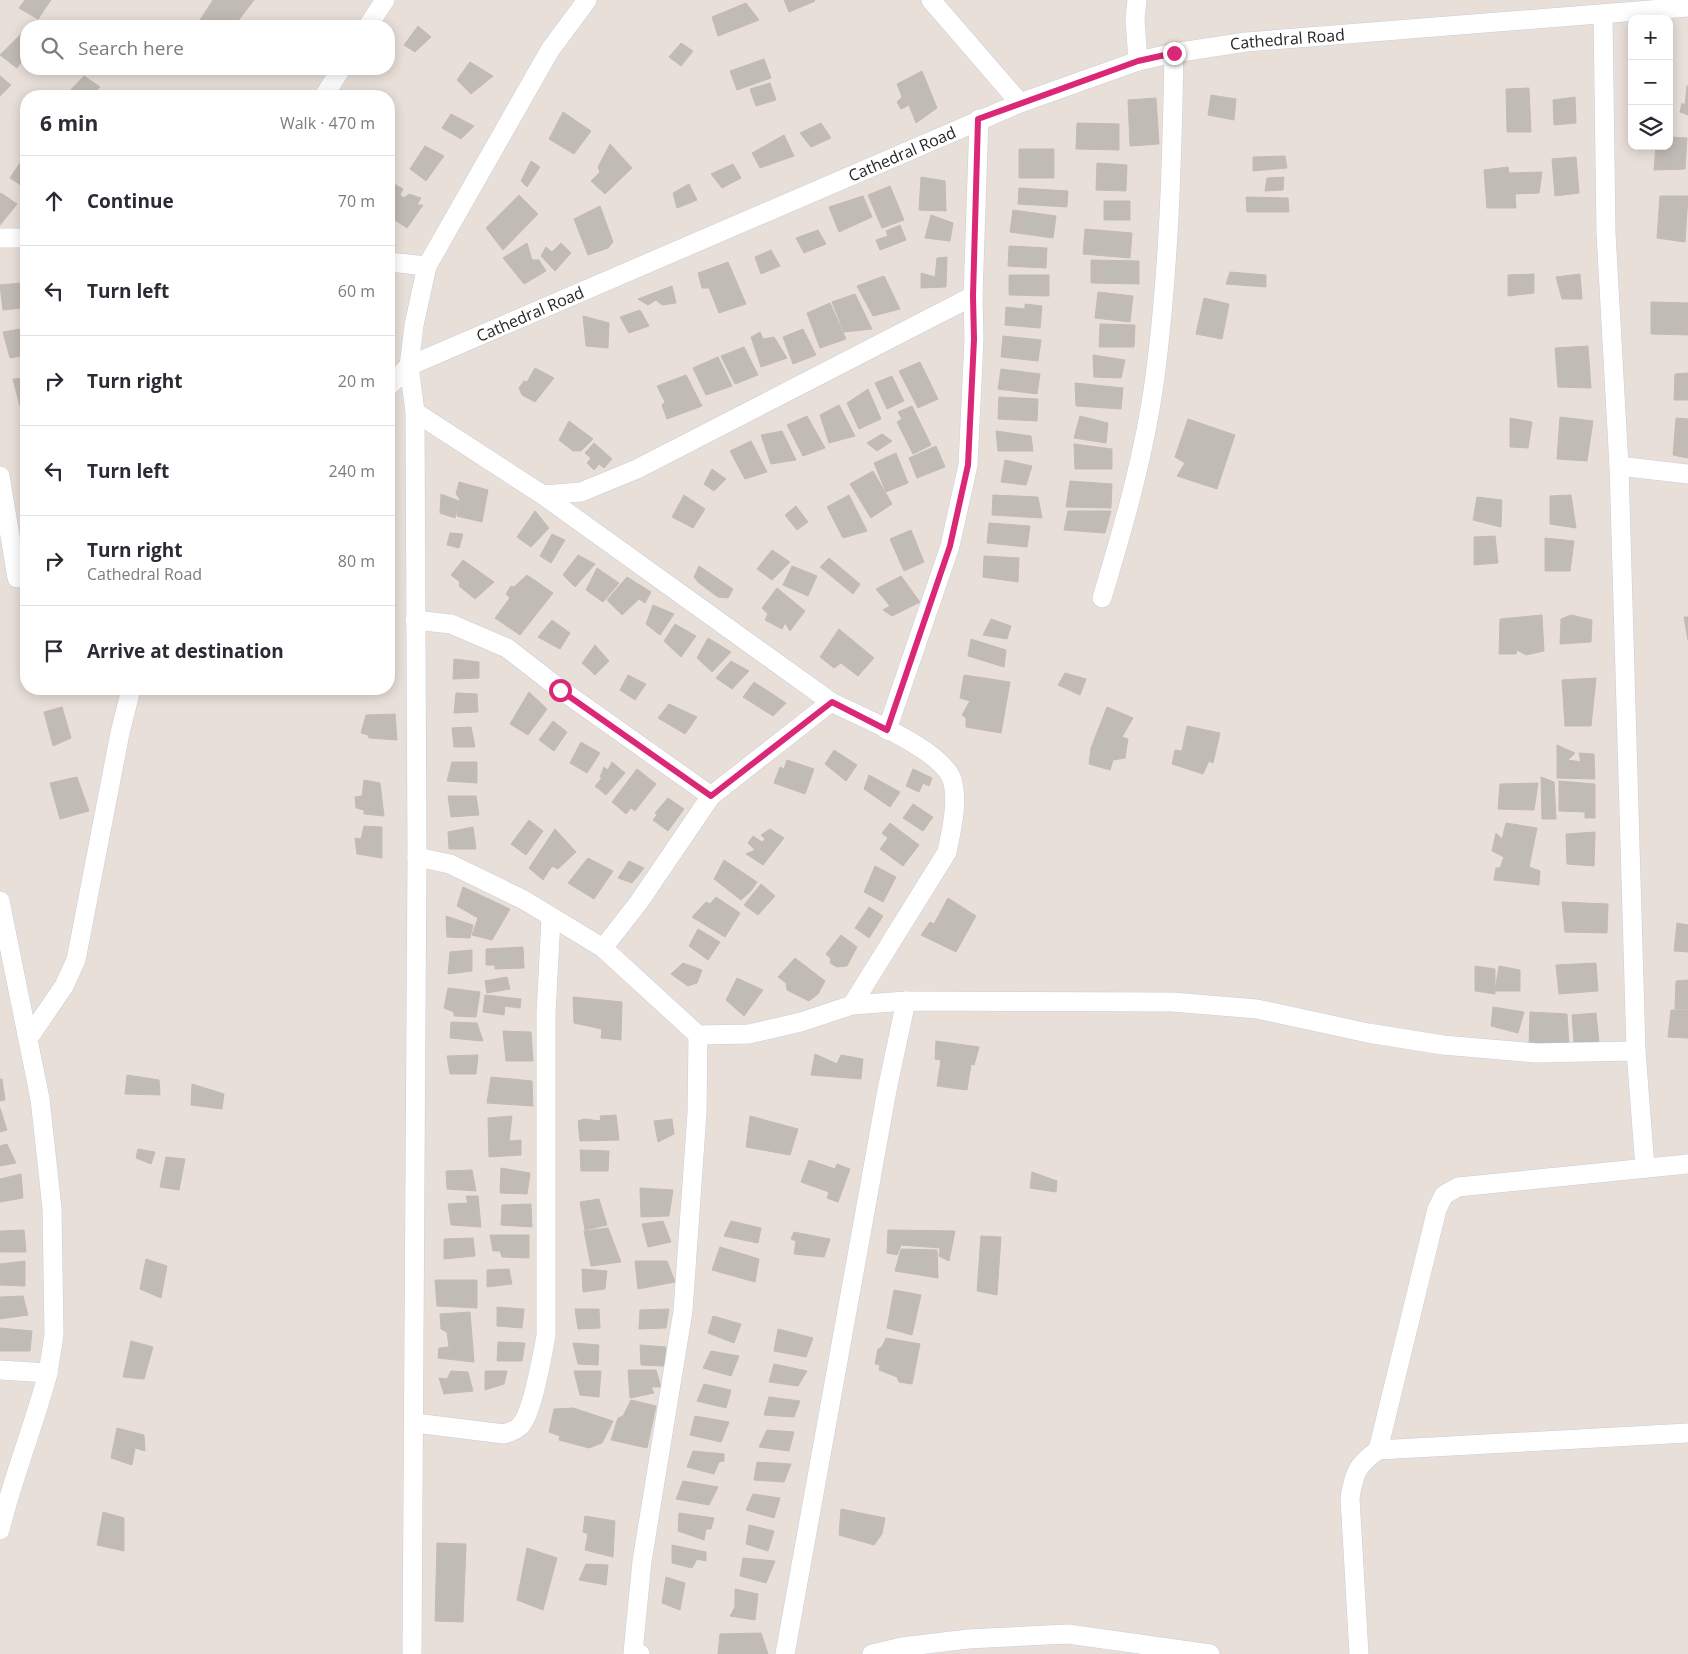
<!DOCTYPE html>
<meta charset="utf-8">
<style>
:root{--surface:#fff;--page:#f7f7f7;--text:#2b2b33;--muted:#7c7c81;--line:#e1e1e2}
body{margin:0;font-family:"Open Sans",sans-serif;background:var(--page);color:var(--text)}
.controls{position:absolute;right:15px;top:15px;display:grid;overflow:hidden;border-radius:10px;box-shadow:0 2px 12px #0003}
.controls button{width:45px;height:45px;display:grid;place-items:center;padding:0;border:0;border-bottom:1px solid var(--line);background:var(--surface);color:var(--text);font:25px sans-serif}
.stop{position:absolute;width:15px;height:15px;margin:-11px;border:4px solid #db2777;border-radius:50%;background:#fff}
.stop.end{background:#db2777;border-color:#fff;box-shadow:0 1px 5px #0008}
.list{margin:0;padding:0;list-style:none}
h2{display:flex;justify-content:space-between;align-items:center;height:65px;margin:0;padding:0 20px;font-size:21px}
h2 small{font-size:16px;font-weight:400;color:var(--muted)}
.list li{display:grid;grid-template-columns:32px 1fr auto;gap:15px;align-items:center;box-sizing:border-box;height:90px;padding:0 20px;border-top:1px solid var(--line)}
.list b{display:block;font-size:19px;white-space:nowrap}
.list p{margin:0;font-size:16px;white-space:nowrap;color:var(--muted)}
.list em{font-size:16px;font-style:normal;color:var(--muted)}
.icon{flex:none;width:28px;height:28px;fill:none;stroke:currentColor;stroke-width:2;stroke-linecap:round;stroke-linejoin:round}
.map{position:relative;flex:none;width:1688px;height:1654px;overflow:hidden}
.search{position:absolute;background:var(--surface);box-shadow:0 2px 12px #0003;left:20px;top:20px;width:375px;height:55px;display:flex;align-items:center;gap:12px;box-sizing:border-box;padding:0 18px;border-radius:20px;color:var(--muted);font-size:19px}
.panel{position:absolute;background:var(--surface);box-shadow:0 2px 12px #0003;left:20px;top:90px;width:375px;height:605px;border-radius:20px}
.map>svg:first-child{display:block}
.building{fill:#c1bbb5;stroke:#c3bbb3}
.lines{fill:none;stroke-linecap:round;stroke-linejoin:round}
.street-casing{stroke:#c8cdd8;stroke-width:20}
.street{stroke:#fff;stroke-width:19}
.route{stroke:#db2777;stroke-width:6}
.labels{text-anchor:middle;stroke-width:4.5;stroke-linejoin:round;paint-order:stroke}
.street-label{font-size:16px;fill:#272727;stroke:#fff}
</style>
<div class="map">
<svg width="1688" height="1654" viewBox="0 0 1688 1654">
<rect width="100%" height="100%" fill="#e9dfd9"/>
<path class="building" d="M25 0H51L38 19 19 8Z
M213 0H254L234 26H203L198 23Z
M784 0H814L815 1 789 12Z
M746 3 759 20 718 36 712 17Z
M418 26 431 37 415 52 404 45Z
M23 32 26 34V55L17 68 0 55Z
M681 43 693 51 681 66 669 57Z
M764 59 771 78 737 90 730 71Z
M470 62 493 76 471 94 457 80Z
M922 71 937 108 916 123 909 105 901 109 897 102 902 97 897 84Z
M0 76 11 85 0 96Z
M84 76 100 87 91 96H65Z
M770 83 776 100 756 106 750 89Z
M1687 86H1688V115L1680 112 1682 103 1685 105Z
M1529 88 1531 132H1507L1506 89Z
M1211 95 1236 99 1234 120 1208 115Z
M1575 97 1576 123 1554 125 1553 100Z
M1156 98 1159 144 1130 146 1128 100Z
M563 112 591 131 574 154 549 139Z
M451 114 474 126 461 139 442 128Z
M821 123 831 138 811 147 800 133Z
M1077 123 1119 124V150L1076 149Z
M784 135 794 156 760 168 752 153Z
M1669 137 1687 138 1685 169 1654 170 1656 146H1669Z
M610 144 632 168 605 194 591 181 600 172 598 167Z
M425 146 444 156 426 181 410 169Z
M1019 149H1054V178H1019Z
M26 154V186L25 188 10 178Z
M1285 156 1287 168 1253 171V157Z
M1576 157 1579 193 1555 196 1552 159Z
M531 161 540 167 527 187 521 181Z
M1097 163 1127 165 1126 191 1096 190Z
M733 164 741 178 722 188 711 174Z
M1508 167 1509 173 1542 172 1539 193 1515 194 1516 208H1487L1484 170Z
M921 177 945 181 946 211 919 210Z
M1284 177 1283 190 1265 191 1267 178Z
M389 181 403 189 400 195 404 198 409 194 421 198 417 205H423L407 228 389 216Z
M689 184 697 200 677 208 673 193Z
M890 186 904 220 882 228 868 195Z
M1019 188 1068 191 1067 207 1018 204Z
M1 193 17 204 0 225V194Z
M519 195 538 214 503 250 486 228Z
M863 196 872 217 839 232 829 207Z
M1660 196H1688L1685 242 1657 238Z
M1246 197 1288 198 1289 212H1247Z
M1104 201H1130V220H1104Z
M600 206 613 242 608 248 588 255 574 219Z
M1013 210 1056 216 1053 238 1010 232Z
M931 215 953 223 950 241 925 238Z
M900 225 906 240 880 250 876 240 888 236 886 231Z
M1085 229 1132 233 1130 258 1083 254Z
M818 230 826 244 804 253 796 238Z
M527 243 532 260H539L546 271 524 284 503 258Z
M561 243 571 253 555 271 541 256 546 247 552 252Z
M1009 246 1047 248 1046 268 1008 266Z
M771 250 780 266 761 274 755 257Z
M947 257 946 287 921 288V273L935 277 937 258Z
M1091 260 1139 261V284L1091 283Z
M728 262 746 304 719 313 709 288H702L698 273Z
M1230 272 1266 275V287L1226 284Z
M1534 274V293L1508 296V275Z
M1580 274 1582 299H1562L1556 277Z
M1009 275H1049V296L1009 295Z
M884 276 900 309 873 316 857 286Z
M21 283 23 308 3 310 0 285Z
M672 286 676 303 662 305 656 300 648 305 638 299Z
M1098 292 1133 296 1130 322 1095 318Z
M855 294 872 329 844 332 832 302Z
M1204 298 1229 304 1222 339 1196 334Z
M1651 302 1688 303V335L1651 334Z
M830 303 846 339 820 348 807 313Z
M1025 304 1042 306 1040 328 1005 325 1006 307 1025 309Z
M640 310 649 326 629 333 620 317Z
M583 316 609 323 608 348 586 346Z
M1100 324 1135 325 1134 347H1099Z
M26 328V355L10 358 3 332Z
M803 329 816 355 793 364 783 337Z
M760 332 763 339 774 337 787 358 761 367 751 337Z
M1003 336 1041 340 1038 361 1001 357Z
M1588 346 1591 388 1558 387 1555 348Z
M744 347 758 375 735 384 721 356Z
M1093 355 1125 360 1121 378 1094 377Z
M718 357 732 386 706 395 693 368Z
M920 362 938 399 918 408 899 371Z
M535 368 554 378 535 402 522 395 519 388 524 381 527 382Z
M1001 369 1040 374 1037 394 998 389Z
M1688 373V400H1674L1675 374Z
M686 375 702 406 667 419 662 405 665 402 657 386Z
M892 376 904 401 887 409 875 383Z
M26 378V405L20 406 13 379Z
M1075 383 1123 388 1121 409 1076 406Z
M868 389 881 419 859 429 847 403Z
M999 397 1038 399 1037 421 998 419Z
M839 405 855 436 829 443 820 415Z
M912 406 931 445 913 454 897 422 902 419 898 412Z
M807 416 825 448 803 456 787 425Z
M1080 416 1108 423 1106 443 1074 438Z
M1560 417 1593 421 1587 461 1557 459Z
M1510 418 1532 422 1528 448 1510 447Z
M1676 418 1688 419V458L1673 455Z
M1188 419 1235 435 1217 489 1177 476 1185 463 1175 457Z
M569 421 593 439 581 451H573L559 440Z
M782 431 796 460 771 464 761 435Z
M996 431 1031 436 1033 451H998Z
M882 434 892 441 877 451 867 443Z
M751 441 767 472 745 479 730 451Z
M594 443 612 459 604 468 599 464 594 470 587 463 591 458 585 453Z
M1074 444 1112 449V469H1075Z
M936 446 945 467 917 478 909 458Z
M896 453 908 483 886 492 874 463Z
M1005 460 1032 466 1026 485 1001 482Z
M712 469 726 479 714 491 704 484Z
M873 471 892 504 871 518 850 484Z
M1070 481 1112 484 1111 508 1066 507Z
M459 482 488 490 482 522 457 516 460 499 456 494Z
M441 494 459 501 455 518 440 513Z
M684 495 705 509 693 528 672 517Z
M849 495 867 531 843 538 827 507Z
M993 495 1038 497 1042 518 992 515Z
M1571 495 1576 528 1550 524V496Z
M1477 497 1502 500 1501 527 1473 520Z
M796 506 808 522 797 530 785 515Z
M535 511 549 528 531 547 517 537Z
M1068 511H1111L1105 533 1064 530Z
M989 523 1030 526 1027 547 987 543Z
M911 530 924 562 904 571 890 539Z
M450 533 463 534 459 548 447 545Z
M552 534 565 540 551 563 540 556Z
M1495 536 1498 563 1474 565V537Z
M1545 538 1574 541 1570 571H1545Z
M772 550 790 562 772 580 757 569Z
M578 555 595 564 575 587 563 575Z
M984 556 1019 558 1018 582 983 577Z
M829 558 860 584 853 594 820 567Z
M463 560 494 582 475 599 459 586 460 582 451 575Z
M699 566 733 589 728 598 718 597 699 583 694 577Z
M792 566 817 576 808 596 783 585Z
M597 568 619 583 603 602 586 590Z
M527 575 553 593 520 635 495 618 510 598 506 594 511 586 514 587Z
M901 576 920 602 892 616 883 610 890 606 876 589Z
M627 577 651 592 645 603 639 599 622 615 607 600Z
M777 588 805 611 790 631 785 623 782 629 765 620 768 614 762 608Z
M653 605 674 614 660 635 646 624Z
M1542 615 1544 651 1526 655 1517 650 1516 654H1499L1500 619Z
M1571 615 1592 620 1591 642 1560 644 1561 619Z
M1684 617H1688V640Z
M991 619 1011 626 1007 639 983 635Z
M552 620 570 633 560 649 538 637Z
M675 624 696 636 681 657 664 641Z
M839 629 874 658 858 676 841 663 834 668 820 657Z
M708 638 731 652 712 672 697 658Z
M971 639 1006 650 1004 667 968 656Z
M595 645 609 661 595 675 582 663Z
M454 659 479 662V678L453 679Z
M731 661 749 671 732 689 716 678Z
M1065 673 1086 679 1080 695 1058 685Z
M628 675 646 684 635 700 620 690Z
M964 675 1010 682 1001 733 966 727V718L962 715 970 701 960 698Z
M1596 678 1591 726H1565L1562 680Z
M754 682 786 703 773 716 743 697Z
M529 692 547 709 528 735 510 724Z
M456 693 477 694 478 712 454 713Z
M669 704 697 717 685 734 658 718Z
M62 707 71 738 53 746 44 712Z
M1107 707 1133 718 1122 737 1128 739 1125 758 1113 760 1110 770 1089 764 1091 748Z
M395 714 397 740 369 738 368 735 361 733 366 715Z
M553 721 567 732 554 751 539 740Z
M1187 726 1220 733 1213 763 1209 761 1203 774 1172 764 1175 750 1182 751Z
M471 727 475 747H454L452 728Z
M581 742 600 753 587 773 570 763Z
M1557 745 1575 753 1568 760 1581 762 1579 753 1594 754 1595 779 1557 778Z
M834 750 857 765 846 781 825 764Z
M787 760 814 769 805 794 774 783 780 767 784 769Z
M452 762H477V783L447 781Z
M612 762 625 773 606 795 595 786 602 778 600 777 604 767 608 770Z
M637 769 656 784 635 811 631 808 626 814 612 802Z
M913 769 932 778 929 786 923 783 919 792 906 786Z
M869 775 900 792 890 807 864 789Z
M77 777 89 811 60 819 50 783Z
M1541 777 1554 782 1556 819H1542Z
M364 780 380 783 384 816 364 814V810L356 808 355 797 362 796Z
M1559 781 1595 784V818H1585V812L1559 811Z
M1538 783 1534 810 1498 809 1500 784Z
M448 796H476L479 815 451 817Z
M668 798 684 809 668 831 653 820 657 815 655 813Z
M913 804 933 817 923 831 903 818Z
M529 820 543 831 526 855 511 844Z
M890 823 919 845 903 866 880 849 888 838 882 833Z
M1506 823 1537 828 1529 867 1540 871 1539 885 1494 880 1496 868H1500L1504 857 1492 851 1496 833 1502 839Z
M364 826 382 827V858L357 854 355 838 361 839Z
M473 827 476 849H449L448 832Z
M555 829 576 852 558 869 552 866 543 880 529 868Z
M770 829 784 838 763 865 746 854 755 850 748 843 753 836 762 842 765 839 761 835Z
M1595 832 1594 866 1567 864 1566 834Z
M588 858 613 871 594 899 568 883Z
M724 860 757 882 751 891 741 900 714 879Z
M629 861 644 868 632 883 618 878Z
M875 866 896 877 883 902 864 892Z
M761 884 775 896 758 915 744 905Z
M463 887 510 909 492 940 472 935 478 918 457 906Z
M716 897 740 913 725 937 692 917 706 902 710 904Z
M948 898 976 916 956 952 921 935 930 922 934 924Z
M1562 902 1608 904 1607 933 1565 932Z
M869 907 883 916 869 938 855 928Z
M446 916 473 925 470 938 447 937Z
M1677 923 1688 925V952L1674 951Z
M698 929 720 942 708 960 689 946Z
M841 935 857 947 847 966 837 967 830 963 831 959 826 954Z
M523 947 524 968 495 969V965H486V949Z
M472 950V971L448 974 450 952Z
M795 958 825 981 818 994 809 1001 787 990 786 983 778 977Z
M683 963 702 970 697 983 688 986 671 974Z
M1596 963 1598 991 1559 994 1556 965Z
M1475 966 1495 969V994L1475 991Z
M1499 966 1520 970V991H1495Z
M507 977 510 989 487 993 485 981Z
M737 978 763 990 744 1016 726 1000Z
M1688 980V1009H1675L1676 981Z
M448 988 480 992 476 1017 454 1016V1012L444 1008Z
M485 995 521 999 520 1008 505 1006 504 1015 483 1012Z
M573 997 622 1002 621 1040 601 1038 602 1029 574 1023Z
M1493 1007 1524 1012 1518 1033 1491 1026Z
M1671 1010H1688V1038L1668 1037Z
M1530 1012 1567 1014 1569 1046H1529Z
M1596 1013 1599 1042H1574L1572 1015Z
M451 1022 477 1023 483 1041 450 1038Z
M503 1031 531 1032 533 1061H506Z
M936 1041 979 1047 974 1065 971 1064 967 1090 937 1086 941 1060 935 1059Z
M815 1054 837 1064 841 1055 863 1059 861 1079 811 1075Z
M478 1055 476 1074H450L447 1056Z
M127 1075 159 1080 160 1095 125 1094Z
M491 1077 532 1081 533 1106 487 1103Z
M0 1079H2L5 1100 0 1101Z
M192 1084 224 1094 222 1109 191 1105Z
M0 1108 7 1130 0 1132Z
M616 1115 619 1140 580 1141 578 1121 584 1119 601 1121 600 1116Z
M512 1116 509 1141 521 1140V1155L489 1157 488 1118Z
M750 1116 798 1129 790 1155 746 1147Z
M672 1119 674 1134 658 1142 654 1121Z
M7 1144 16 1163 0 1166V1146Z
M138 1149 155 1152 151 1164 136 1158Z
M580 1150 609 1151 608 1171H581Z
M166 1157 185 1159 179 1190 160 1187Z
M809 1160 835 1169 837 1164 850 1169 838 1202 827 1198 829 1192 801 1182Z
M501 1168 530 1173 527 1194 500 1193Z
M472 1170 476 1191 447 1189 446 1171Z
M1032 1172 1057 1181 1056 1192 1030 1188Z
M21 1174 23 1198 0 1202V1179Z
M640 1188 673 1190 669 1216 641 1217Z
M466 1196H478L481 1227 451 1225 448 1204 468 1203Z
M599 1199 607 1225 585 1230 580 1202Z
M531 1204 532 1227 501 1225 502 1205Z
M663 1221 671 1242 648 1247 642 1224Z
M731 1221 761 1228 758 1243 724 1236Z
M608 1228 621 1262 591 1266 584 1231Z
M24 1230 26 1252H0V1231Z
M888 1230 955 1231 949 1261 939 1256 940 1248 901 1245 897 1255 887 1253Z
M794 1232 830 1239 824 1257 794 1254 796 1241 791 1239Z
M490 1235H529V1258L502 1257 500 1251H493Z
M981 1236 1001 1237 997 1295 977 1291Z
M473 1238 475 1256 444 1259V1239Z
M720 1247 759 1259 755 1282 712 1270Z
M901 1249 937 1250 938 1278 895 1271Z
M146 1259 167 1266 161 1298 140 1289Z
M25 1261V1286L0 1285V1264Z
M635 1261H667L675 1282 638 1289Z
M509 1269 512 1284 487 1287V1270Z
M582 1269 607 1271 605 1289 583 1292Z
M435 1280H477V1308L437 1306Z
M894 1290 921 1295 912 1335 887 1328Z
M23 1296 28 1315 0 1319V1297Z
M497 1307 524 1309 522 1328 497 1326Z
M575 1309H599L600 1328 578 1329Z
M669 1309 666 1328 639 1329 640 1310Z
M470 1312 474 1362 438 1358 439 1348 449 1347 447 1332 441 1329 440 1314Z
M713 1316 741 1324 734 1343 708 1333Z
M0 1328 32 1331 30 1351H0Z
M778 1329 813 1338 806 1357 774 1351Z
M886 1338 920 1344 912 1384 899 1382 897 1377 879 1370 880 1365 875 1364 878 1349 882 1347Z
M131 1341 153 1347 144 1379 123 1377Z
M498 1342 525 1343 522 1361H497Z
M573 1343 599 1345 598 1365 578 1364Z
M640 1345 666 1347 664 1366 641 1365Z
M711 1351 739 1356 731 1376 703 1368Z
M774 1364 807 1371 798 1386 769 1382Z
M628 1370H656L661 1387H651L654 1393 630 1398Z
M451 1371 468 1372 473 1391 444 1394 439 1378 447 1379Z
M485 1371H507L504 1384 485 1390Z
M574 1371H601L599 1397 580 1395Z
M704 1384 731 1390 726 1408 697 1401Z
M769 1397 800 1401 794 1417 764 1415Z
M631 1400 656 1406 647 1448 611 1440 618 1418 623 1416Z
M573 1408 613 1421 602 1443 589 1448 559 1440 560 1436 549 1432 554 1409Z
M695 1416 729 1422 721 1442 690 1435Z
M117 1428 144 1435 145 1451 135 1448 132 1465 111 1458Z
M767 1430 794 1432 789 1451 759 1447Z
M693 1451 724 1454V1461L719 1462 714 1474 687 1467Z
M757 1462 791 1464 784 1482 754 1480Z
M683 1481 718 1487 709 1505 676 1499Z
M753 1494 780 1498 774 1518 746 1510Z
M841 1509 885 1518 882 1534 874 1545 839 1535Z
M103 1512 124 1518V1551L97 1545Z
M679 1513 714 1518 711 1529H706L704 1540 678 1531Z
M585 1516 615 1521 613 1557 585 1550 588 1534 583 1532Z
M749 1525 774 1531 768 1551 746 1544Z
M437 1543 466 1544 463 1622 435 1621Z
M672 1545 706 1552V1561L697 1559 692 1568 672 1563Z
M527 1548 557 1558 543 1610 517 1600Z
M743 1558 775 1561 766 1583 740 1576Z
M586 1564 608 1565 606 1585 579 1580Z
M666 1577 685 1583 680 1610 662 1603Z
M735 1589 758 1594 755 1620 730 1616 735 1607Z
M761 1633 768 1654H718L720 1634Z"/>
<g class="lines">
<g class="street-casing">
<g id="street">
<path d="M931 0 1020 103"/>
<path d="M1137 0 1135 19 1138 61"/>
<path d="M1603 14 1606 233 1619 466 1636 1051 1645 1168"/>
<path d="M368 26 385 0"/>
<path d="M324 96 341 69"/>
<path d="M0 238H26"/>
<path d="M389 262 427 266"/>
<path id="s1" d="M389 386 409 366 1020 103 1138 61 1174 53 1246 42 1688 7"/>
<path d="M415 412 543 495 831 702 711 796 560 689 507 648 451 624 415 620"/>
<path d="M1619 466 1688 474"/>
<path d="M0 476 17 578"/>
<path d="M543 495 581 492 637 469 973 296"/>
<path d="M1102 598C1124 525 1145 452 1155 377 1169 270 1172 161 1174 53"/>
<path d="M887 730 950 546 968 465 974 339 973 296 979 119"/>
<path d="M417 857 450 864 524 900 603 948 639 902 711 796"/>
<path d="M0 901 40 1099 52 1208 54 1335 48 1373 0 1370"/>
<path d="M603 948 698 1035 749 1034 801 1022 852 1005 947 852C951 831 958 805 953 783 947 751 861 717 831 702"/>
<path d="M852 1005 906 1001 1172 1002 1257 1009 1368 1033 1443 1045 1536 1053 1636 1051"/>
<path d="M28 1039 64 986 76 960 120 733 131 689"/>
<path d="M1688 1164 1458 1187 1444 1195 1437 1209 1378 1450 1688 1433"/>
<path d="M415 1423 504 1434C510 1432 517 1430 521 1425 533 1411 542 1356 546 1336V1014L551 918"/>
<path d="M0 1530C13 1476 34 1426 48 1373"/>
<path d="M412 1654 417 857 415 412 409 366 414 325 427 266 550 50 587 0"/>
<path d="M640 1654 633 1653 642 1561 683 1311 697 1113 698 1035"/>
<path d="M785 1654 887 1090 906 1001"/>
<path d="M872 1654 902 1647 968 1639 1068 1634 1210 1654"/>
<path d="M1359 1654 1350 1498C1354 1473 1357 1465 1378 1450"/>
</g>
</g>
<use href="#street" class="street"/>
</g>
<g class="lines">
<path class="route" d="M560 690 711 796 832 702 887 730 950 546 968 465 974 339 973 296 978 119 1138 61 1174 53"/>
</g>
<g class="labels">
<g class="street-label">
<text dy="6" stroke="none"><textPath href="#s1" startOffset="970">Cathedral Road</textPath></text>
<text dy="6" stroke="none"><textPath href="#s1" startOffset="565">Cathedral Road</textPath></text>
<text dy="6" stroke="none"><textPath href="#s1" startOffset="160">Cathedral Road</textPath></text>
</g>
</g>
</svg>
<div class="controls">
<button>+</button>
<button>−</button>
<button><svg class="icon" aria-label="layers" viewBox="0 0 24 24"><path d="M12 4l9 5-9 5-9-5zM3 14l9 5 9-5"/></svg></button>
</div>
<div class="stop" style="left:560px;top:690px"></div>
<div class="stop end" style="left:1174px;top:53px"></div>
<div class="search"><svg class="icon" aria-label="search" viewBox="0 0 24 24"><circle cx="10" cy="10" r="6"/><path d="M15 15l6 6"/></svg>Search here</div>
<section class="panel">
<h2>6 min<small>Walk · 470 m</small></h2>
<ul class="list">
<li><svg class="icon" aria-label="ahead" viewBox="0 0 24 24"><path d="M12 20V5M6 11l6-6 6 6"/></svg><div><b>Continue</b></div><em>70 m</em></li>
<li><svg class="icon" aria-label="left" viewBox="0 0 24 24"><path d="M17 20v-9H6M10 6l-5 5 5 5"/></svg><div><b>Turn left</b></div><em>60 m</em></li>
<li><svg class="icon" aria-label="right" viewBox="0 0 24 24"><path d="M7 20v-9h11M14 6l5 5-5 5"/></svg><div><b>Turn right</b></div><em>20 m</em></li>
<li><svg class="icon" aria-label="left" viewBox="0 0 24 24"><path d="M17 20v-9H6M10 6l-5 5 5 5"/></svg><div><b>Turn left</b></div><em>240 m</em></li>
<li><svg class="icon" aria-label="right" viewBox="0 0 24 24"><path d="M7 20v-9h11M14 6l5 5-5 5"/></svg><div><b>Turn right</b><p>Cathedral Road</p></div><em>80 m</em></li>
<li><svg class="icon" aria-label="arrive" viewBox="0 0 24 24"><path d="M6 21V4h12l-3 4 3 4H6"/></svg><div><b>Arrive at destination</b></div></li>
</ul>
</section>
</div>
